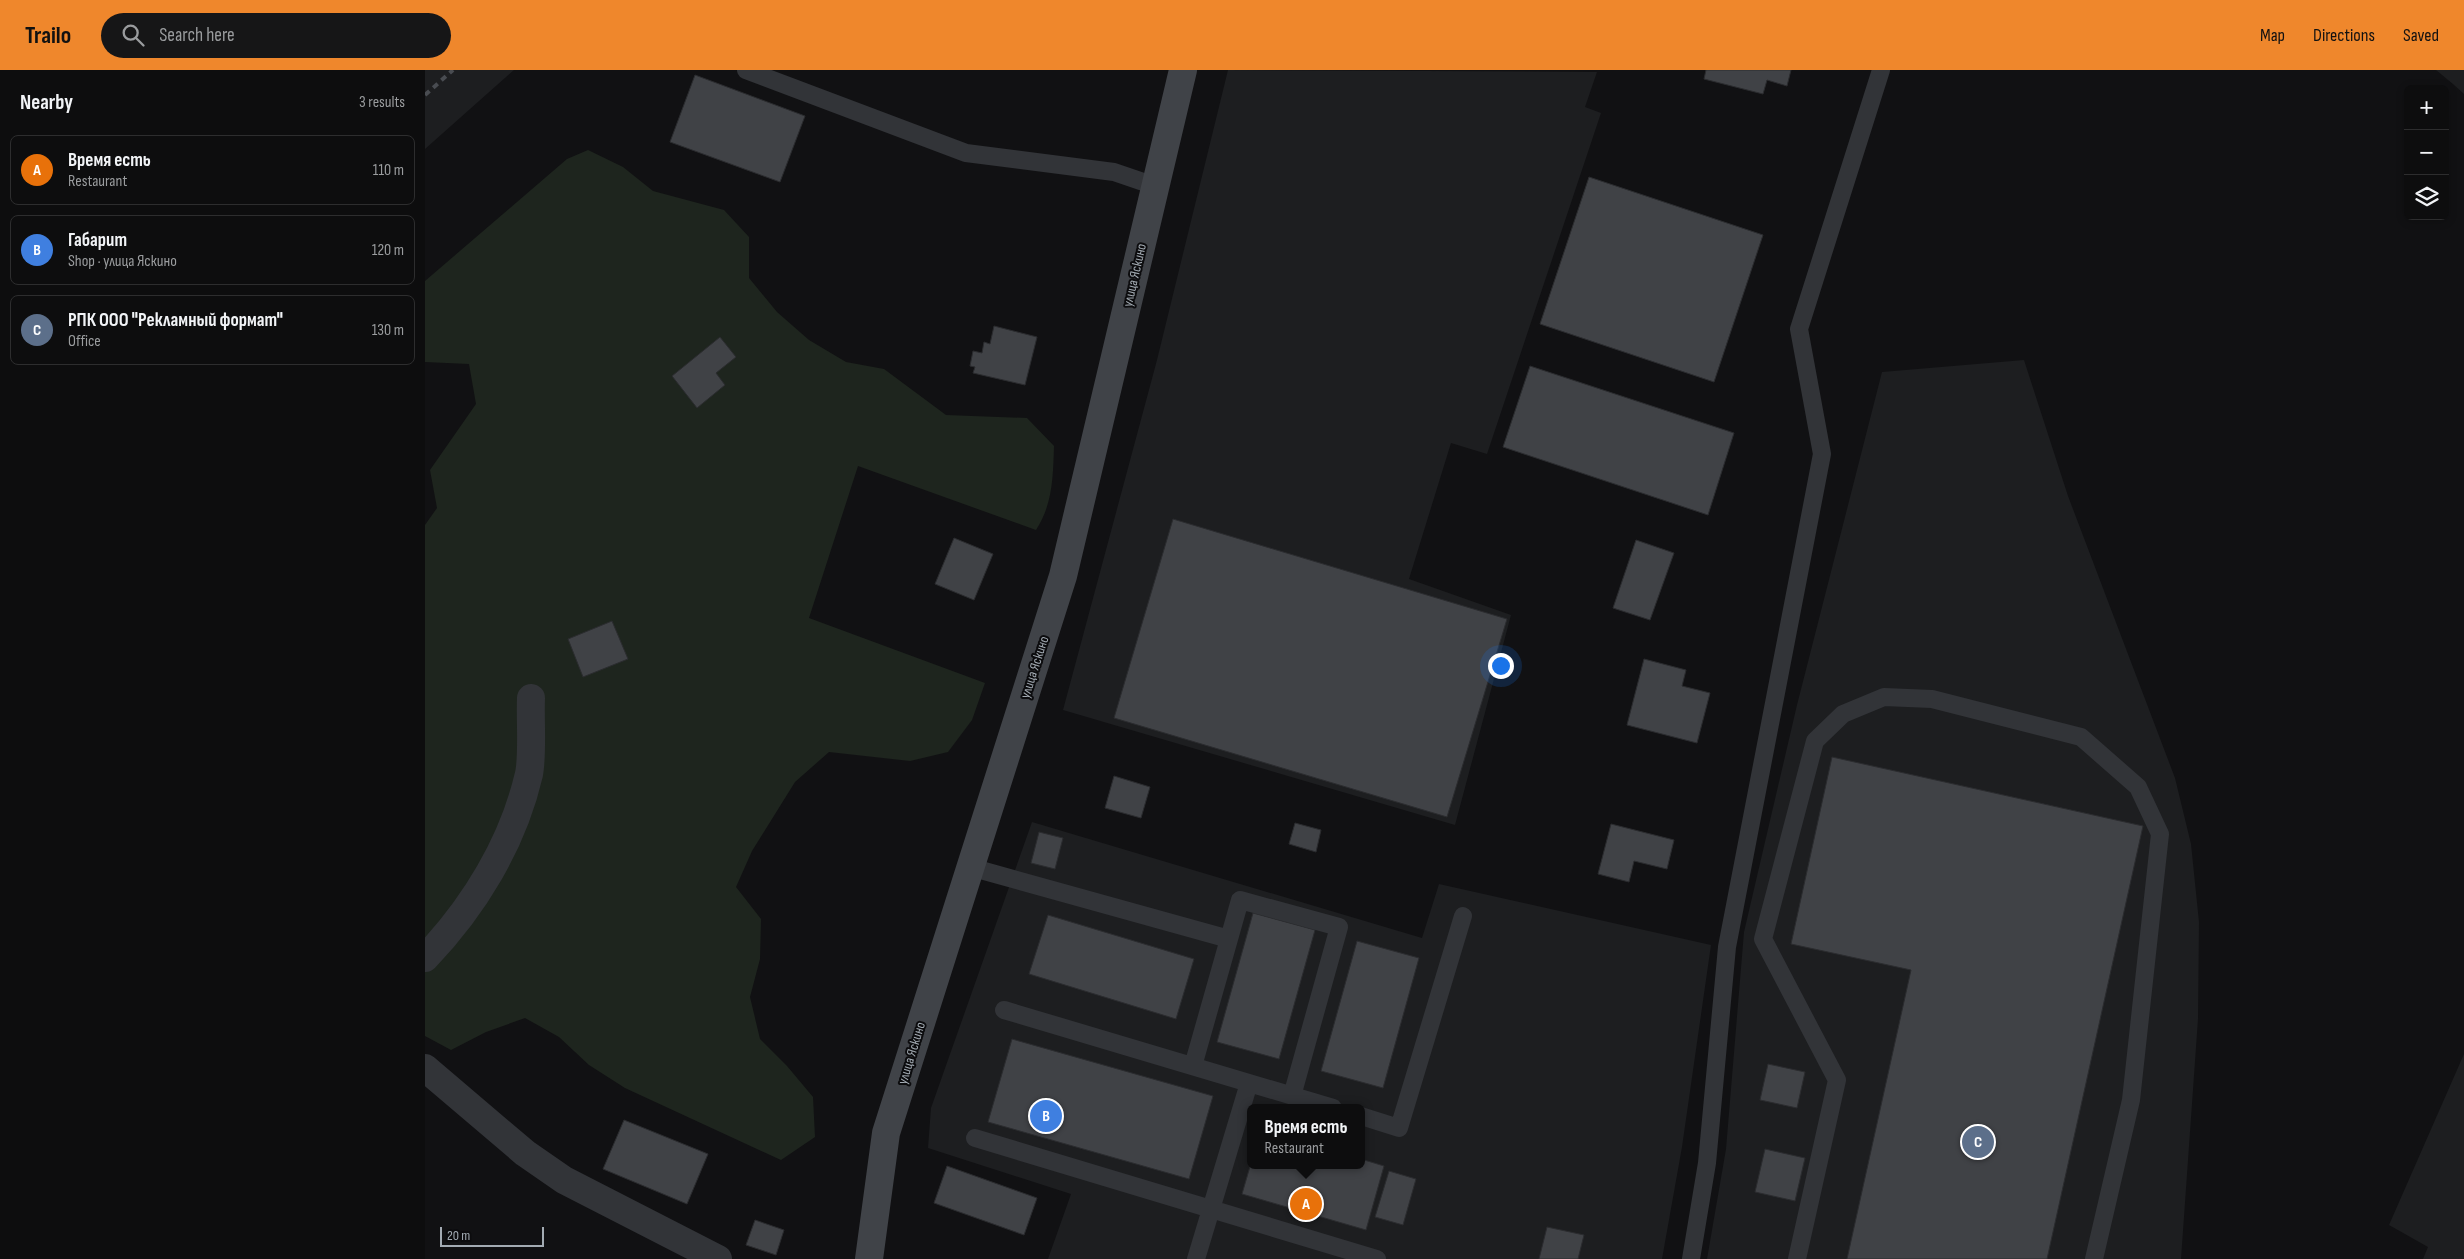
<!DOCTYPE html>
<meta charset="utf-8">
<style>
:root{--surface:#0d0d0e;--page:#161617;--text:#f1f3f6;--muted:#9a9c9e;--line:#2d2d2e;--accent:#ef872c}
body{margin:0;font-family:"Sofia Sans Condensed",sans-serif;background:var(--page);color:var(--text)}
.controls{position:absolute;right:15px;top:15px;display:grid;overflow:hidden;border-radius:8px;box-shadow:0 2px 8px #0003}
.controls button{width:45px;height:45px;display:grid;place-items:center;padding:0;border:0;border-bottom:1px solid var(--line);background:var(--surface);color:var(--text);font:25px sans-serif}
.scale{position:absolute;left:15px;bottom:12px;width:104px;box-sizing:border-box;padding-left:5px;border:2px solid #a3abb3;border-top:0;font-size:14px;line-height:18px;white-space:nowrap;color:#a3abb3;-webkit-text-stroke:4px #0c0c0e;paint-order:stroke}
.you{position:absolute;left:1075px;top:595px;width:18px;height:18px;margin:-12px;border:4px solid #fff;border-radius:50%;background:#1a73e8;box-shadow:0 0 0 8px #1a73e833}
.badge{display:grid;place-items:center;width:32px;height:32px;border-radius:50%;background:var(--accent);color:#fff;font-size:16px;font-weight:700}
.pin{position:absolute;translate:-50% -50%;border:2px solid #fff;box-shadow:0 1px 5px #0006}
.popup{position:absolute;left:822px;top:1034px;width:118px;height:65px;box-sizing:border-box;display:grid;place-content:center;border-radius:8px;background:var(--surface);filter:drop-shadow(0 1px 4px #0005);font-size:16px;white-space:nowrap;color:var(--muted)}
.popup b{font-size:19px;color:var(--text)}
.popup::after{content:'';position:absolute;left:50%;top:100%;margin-left:-10px;border:10px solid transparent;border-top-color:var(--surface)}
.list{margin:0;padding:0;list-style:none}
h2{display:flex;justify-content:space-between;align-items:center;height:65px;margin:0;padding:0 20px;font-size:21px}
h2 small{font-size:16px;font-weight:400;color:var(--muted)}
.list li{display:grid;grid-template-columns:32px 1fr auto;gap:15px;align-items:center;box-sizing:border-box;height:70px;margin:0 10px 10px;padding:0 10px;border:1px solid var(--line);border-radius:8px}
.list b{display:block;font-size:19px;white-space:nowrap}
.list p{margin:0;font-size:16px;white-space:nowrap;color:var(--muted)}
.list em{font-size:16px;font-style:normal;color:var(--muted)}
.icon{flex:none;width:28px;height:28px;fill:none;stroke:currentColor;stroke-width:2;stroke-linecap:round;stroke-linejoin:round}
.map{position:relative;flex:none;width:2039px;height:1189px;overflow:hidden}
header{display:flex;align-items:center;gap:30px;box-sizing:border-box;height:70px;padding:0 25px;background:var(--accent);color:#111}
header strong{font-size:24px}
nav{display:flex;gap:28px;margin-inline-start:auto;font-size:18px}
.search{width:350px;height:45px;background:var(--page);display:flex;align-items:center;gap:12px;box-sizing:border-box;padding:0 18px;border-radius:28px;color:var(--muted);font-size:19px}
main{display:flex}
aside{flex:1;background:var(--surface)}
.map>svg:first-child{display:block}
.built{fill:#1d1e20;fill-rule:evenodd}
.green{fill:#1e251e}
.building{fill:#404246;stroke:#2b2c2f}
.lines{fill:none;stroke-linecap:round;stroke-linejoin:round}
.lane{stroke:#323438;stroke-width:18}
.street{stroke:#323438;stroke-width:28}
.secondary{stroke:#404348;stroke-width:28}
.rail{stroke:#494c51;stroke-width:4;stroke-dasharray:6 5;stroke-linecap:butt}
.labels{text-anchor:middle;stroke-width:4;stroke-linejoin:round;paint-order:stroke}
.street-label{font-size:14px;fill:#a3abb3;stroke:#0c0c0e}
</style>
<header>
<strong>Trailo</strong>
<div class="search"><svg class="icon" aria-label="search" viewBox="0 0 24 24"><circle cx="10" cy="10" r="6"/><path d="M15 15l6 6"/></svg>Search here</div>
<nav><a>Map</a><a>Directions</a><a>Saved</a></nav>
</header>
<main>
<aside>
<h2>Nearby<small>3 results</small></h2>
<ul class="list">
<li><span class="badge" style="background:#e8710a">A</span><div><b>Время есть</b><p>Restaurant</p></div><em>110 m</em></li>
<li><span class="badge" style="background:#3f7fe0">B</span><div><b>Габарит</b><p>Shop · улица Яскино</p></div><em>120 m</em></li>
<li><span class="badge" style="background:#5c6f8a">C</span><div><b>РПК ООО &quot;Рекламный формат&quot;</b><p>Office</p></div><em>130 m</em></li>
</ul>
</aside>
<div class="map">
<svg width="2039" height="1189" viewBox="0 0 2039 1189">
<rect width="100%" height="100%" fill="#111113"/>
<path class="built" d="M0 0H89L0 79Z
M803 0 1172 2 1160 37 1176 43 1062 384 1026 373 984 509 1086 545 1030 755 638 640 732 290Z
M2011 0H2039V24L2028 14Z
M1599 290 1643 426 1750 708 1766 774 1774 852 1773 949 1756 1189H1282L1301 1079 1319 862 1372 635 1457 302Z
M607 752 997 868 1014 814 1286 875 1257 1077 1237 1189H623L646 1124 503 1078 506 1038ZM826 1038H936V1095H826Z
M2039 984V1189H1998L2003 1177 1964 1155Z"/>
<path class="green" d="M163 80 198 97 228 121 299 140 324 167V208L352 242 384 270 421 292 459 299 521 345 602 348 629 376C628 406 628 434 611 460L433 396 384 548 560 613 547 650 523 682 485 691 404 682 370 712 327 781 311 817 336 849 335 889 325 927 335 969 362 996 388 1027 390 1067 356 1090 200 1018 164 995 134 967 100 948 61 962 26 980 0 966V455L12 438 5 400 51 334 44 294 0 292V211L142 89Z"/>
<path class="building" d="M1281 0H1366L1362 16 1342 10 1338 24 1279 9Z
M270 5 380 46 355 112 245 72Z
M1164 107 1338 165 1289 312 1115 254Z
M569 256 612 267 600 315 548 303 550 297 545 296 548 281 557 283 559 272 565 274Z
M295 267 311 287 291 303 300 315 272 338 247 306Z
M1105 296 1309 363 1283 445 1078 377Z
M748 449 1082 549 1022 747 689 648Z
M529 468 568 484 549 530 510 514Z
M1211 470 1249 483 1225 550 1188 538Z
M187 551 203 589 158 607 143 569Z
M1219 589 1261 600 1257 616 1285 623 1272 673 1202 655Z
M1407 687 1718 756 1622 1189H1422L1486 900 1366 874Z
M689 706 725 717 716 748 680 738Z
M870 753 896 760 891 782 864 774Z
M1186 754 1249 770 1242 799 1209 791 1204 812 1173 804Z
M614 762 638 768 630 799 606 793Z
M828 843 890 860 854 989 792 972Z
M623 845 769 889 751 949 604 904Z
M932 871 994 888 958 1018 896 1001Z
M587 969 788 1026 764 1109 563 1052Z
M1343 994 1380 1002 1372 1038 1335 1030Z
M199 1050 283 1084 262 1134 178 1099Z
M1340 1079 1380 1088 1370 1131 1330 1122Z
M936 1089 959 1096 941 1160 817 1124 826 1093V1095H936Z
M522 1096 612 1128 599 1165 509 1133Z
M964 1101 991 1109 978 1155 950 1147Z
M330 1150 359 1160 351 1185 321 1175Z
M1122 1157 1159 1165 1153 1189H1114Z"/>
<g class="lines">
<path class="lane" d="M321 0 541 83 689 102 730 116
M545 797 804 869 815 830 914 857 867 1026
M579 940 908 1038
M768 996 804 869
M936 1046 974 1058 1038 846
M550 1068 952 1189
M771 1189 824 1013
M1266 1189 1282 1093 1302 877 1397 384 1374 259 1456 0
M1372 1189 1412 1010 1338 869 1390 671 1418 644 1459 627 1507 629 1656 667 1713 717 1735 764 1706 1030 1669 1189"/>
<path class="street" d="M0 888C49 837 88 773 104 704 108 684 105 649 106 628
M0 998 100 1083 139 1110 293 1189"/>
<path class="secondary" d="M444 1189 461 1063 638 506 758 0"/>
<path class="rail" d="M0 25 28 0"/>
</g>
<g class="labels">
<g class="street-label">
<text transform="translate(709 205) rotate(-77)" y="5">улица Яскино</text>
<text transform="translate(609 597) rotate(-72)" y="5">улица Яскино</text>
<text transform="translate(486 983) rotate(-73)" y="5">улица Яскино</text>
</g>
</g>
</svg>
<div class="controls">
<button>+</button>
<button>−</button>
<button><svg class="icon" aria-label="layers" viewBox="0 0 24 24"><path d="M12 4l9 5-9 5-9-5zM3 14l9 5 9-5"/></svg></button>
</div>
<div class="scale">20 m</div>
<div class="you"></div>
<div class="pin badge" style="left:881px;top:1134px;background:#e8710a">A</div>
<div class="popup"><b>Время есть</b>Restaurant</div>
<div class="pin badge" style="left:621px;top:1046px;background:#3f7fe0">B</div>
<div class="pin badge" style="left:1553px;top:1072px;background:#5c6f8a">C</div>
</div>
</main>
